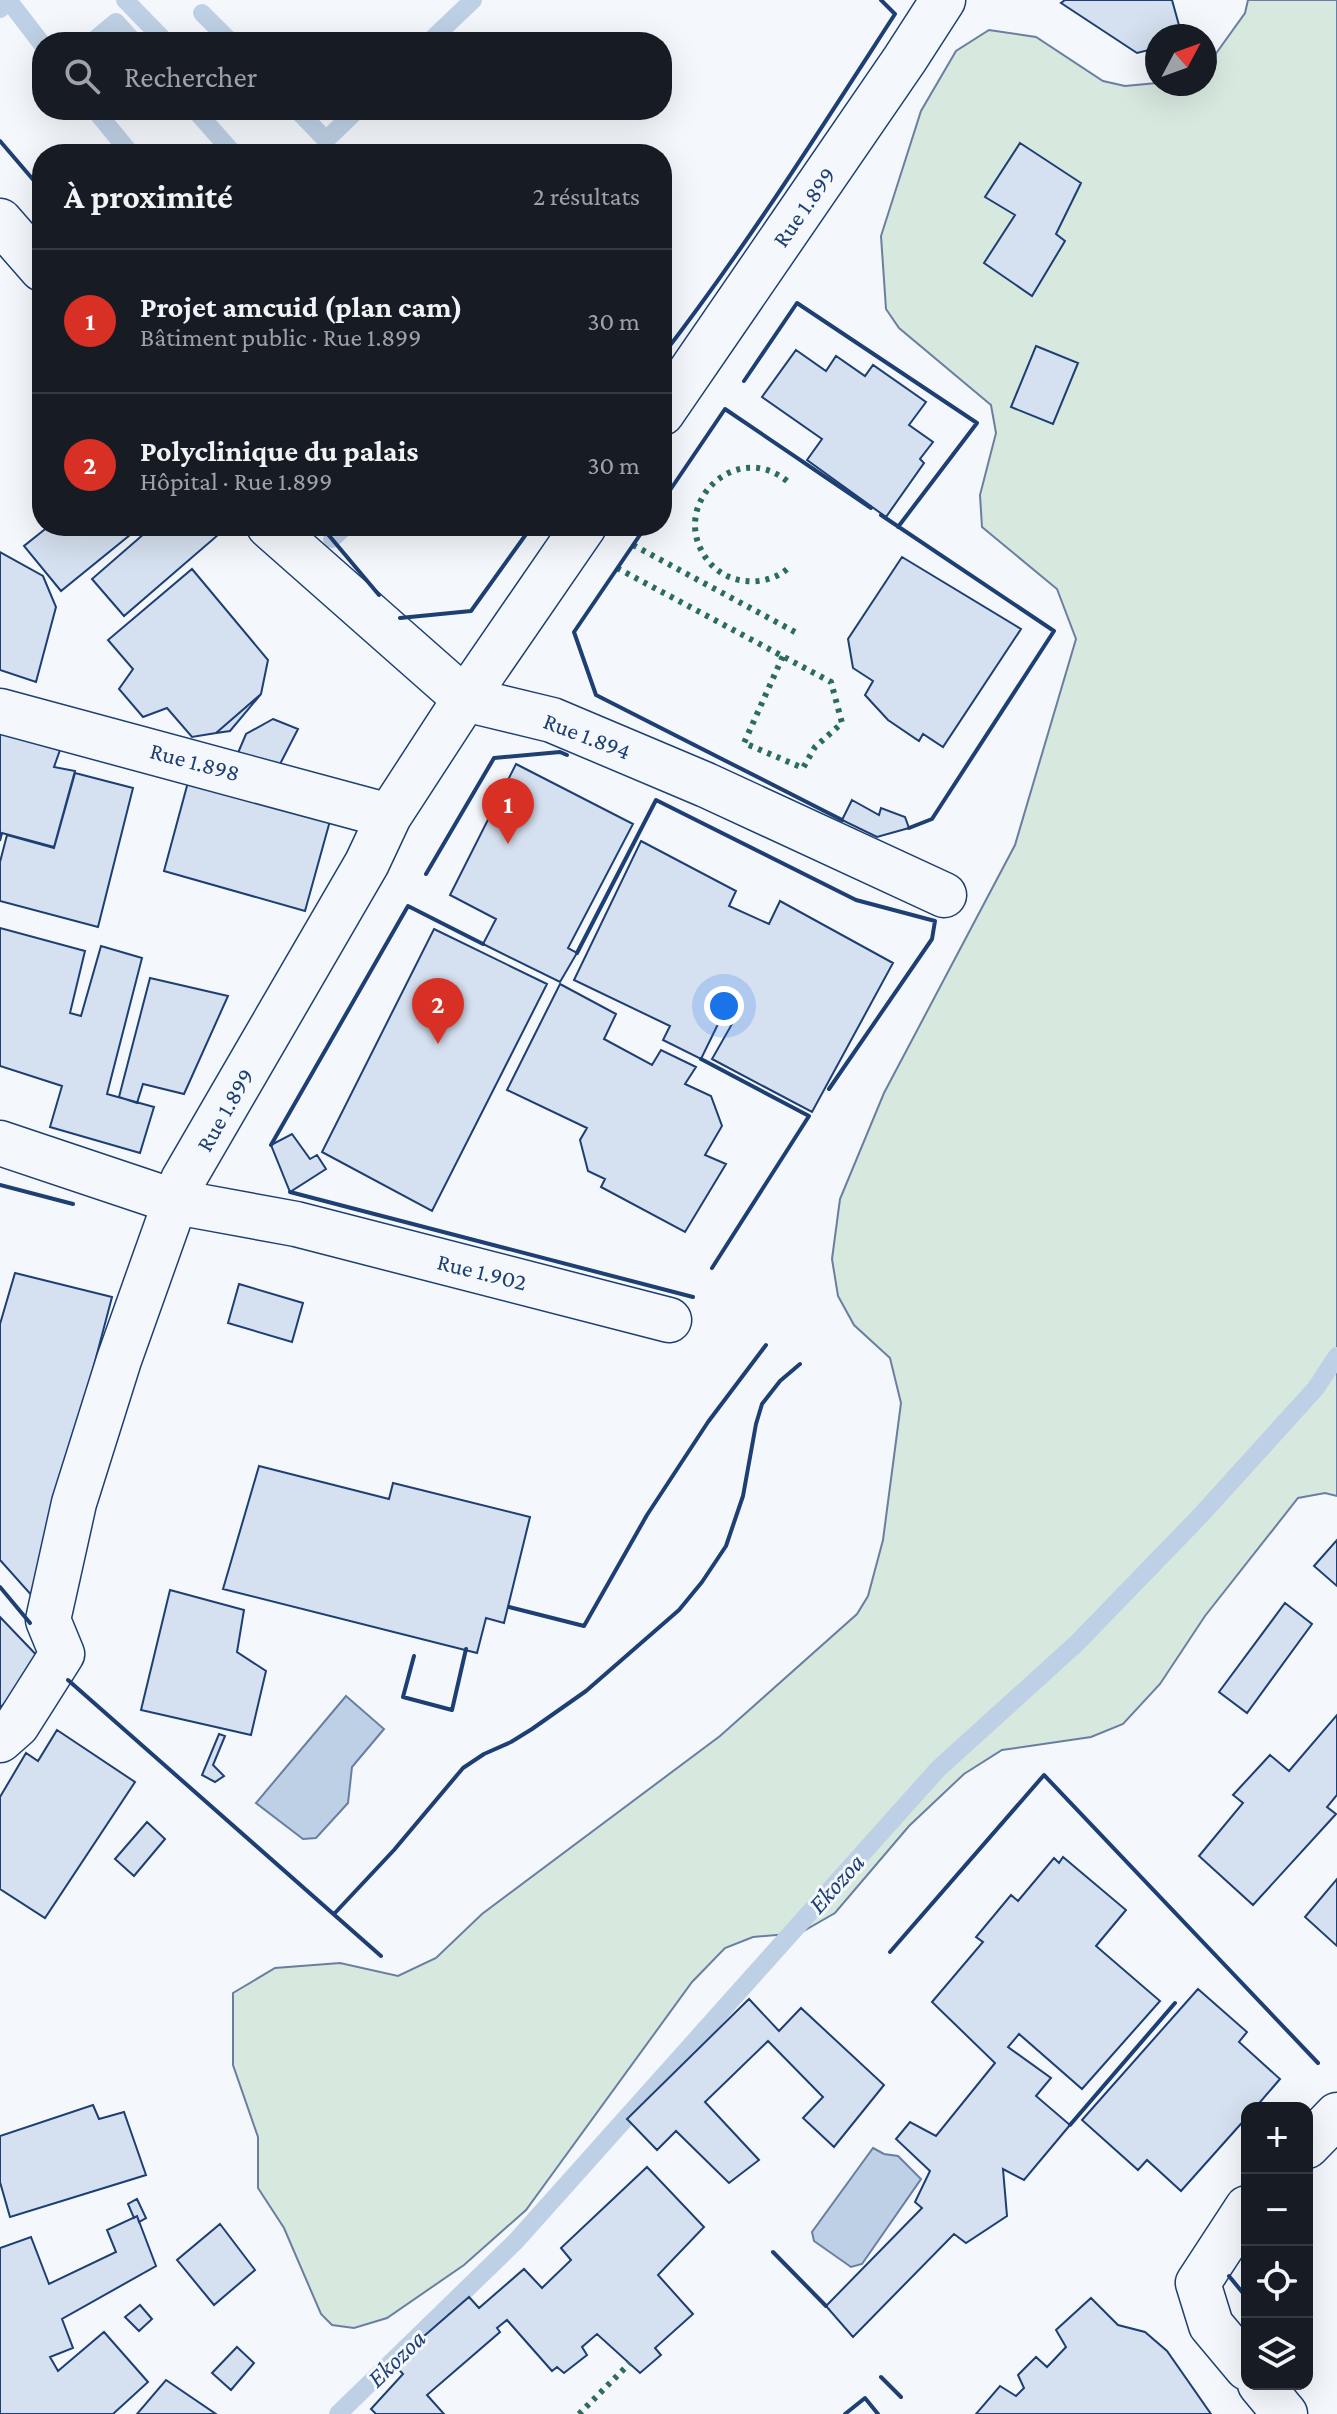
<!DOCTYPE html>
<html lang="fr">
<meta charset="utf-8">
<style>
:root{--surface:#171b24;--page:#242831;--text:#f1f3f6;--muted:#9ea1a6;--line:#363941;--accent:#d93025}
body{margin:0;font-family:"Crimson Pro",serif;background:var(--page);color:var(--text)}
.controls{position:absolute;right:24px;bottom:24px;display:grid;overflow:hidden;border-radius:16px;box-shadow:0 8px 32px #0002}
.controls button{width:72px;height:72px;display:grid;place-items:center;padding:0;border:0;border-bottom:2px solid var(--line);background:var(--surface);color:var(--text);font:40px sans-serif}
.compass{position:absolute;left:1145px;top:24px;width:72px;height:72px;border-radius:50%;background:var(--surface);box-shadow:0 8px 32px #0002;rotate:49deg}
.you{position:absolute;left:724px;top:1006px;width:28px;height:28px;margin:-20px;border:6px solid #fff;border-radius:50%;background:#1a73e8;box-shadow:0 0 0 12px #1a73e833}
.badge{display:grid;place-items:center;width:52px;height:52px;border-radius:50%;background:var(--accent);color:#fff;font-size:26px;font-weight:700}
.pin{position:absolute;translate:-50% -66px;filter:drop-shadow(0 2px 4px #0008)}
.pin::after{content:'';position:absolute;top:42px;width:28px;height:24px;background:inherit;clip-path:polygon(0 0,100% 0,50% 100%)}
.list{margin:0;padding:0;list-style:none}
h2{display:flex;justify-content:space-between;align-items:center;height:104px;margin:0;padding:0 32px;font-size:34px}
h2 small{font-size:26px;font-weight:400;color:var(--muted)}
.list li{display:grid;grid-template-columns:52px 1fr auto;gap:24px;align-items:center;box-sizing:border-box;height:144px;padding:0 32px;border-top:2px solid var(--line)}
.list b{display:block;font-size:30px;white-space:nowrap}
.list p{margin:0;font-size:26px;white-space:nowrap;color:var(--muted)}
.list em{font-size:26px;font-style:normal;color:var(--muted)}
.icon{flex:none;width:44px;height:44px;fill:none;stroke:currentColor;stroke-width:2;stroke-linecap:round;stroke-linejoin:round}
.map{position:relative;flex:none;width:1337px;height:2414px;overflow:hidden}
.search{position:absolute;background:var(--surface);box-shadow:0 8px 32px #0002;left:32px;top:32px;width:640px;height:88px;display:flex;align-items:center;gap:20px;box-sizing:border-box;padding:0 28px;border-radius:32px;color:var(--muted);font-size:30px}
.panel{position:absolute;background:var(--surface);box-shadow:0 8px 32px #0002;left:32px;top:144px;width:640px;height:392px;border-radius:32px}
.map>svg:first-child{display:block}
.green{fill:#d7e8df;stroke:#687fa3;stroke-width:2}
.water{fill:#bed0e5;stroke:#687fa3;stroke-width:2}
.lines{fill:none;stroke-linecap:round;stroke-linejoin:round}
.stream{stroke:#bed0e5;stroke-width:18}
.building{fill:#d5e0f0;stroke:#1d3f73;stroke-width:2}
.minor-casing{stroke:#1d3f73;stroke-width:47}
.minor{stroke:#f4f7fb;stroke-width:44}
.hedge{stroke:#2c6c60;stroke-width:6;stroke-dasharray:4 6;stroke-linecap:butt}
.wall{stroke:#1d3f73;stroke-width:4}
.labels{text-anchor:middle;stroke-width:6;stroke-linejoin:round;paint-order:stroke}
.street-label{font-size:24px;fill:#1d3f73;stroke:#f4f7fb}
.water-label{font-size:26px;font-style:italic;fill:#1d3f73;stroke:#f4f7fb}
</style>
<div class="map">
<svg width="1337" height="2414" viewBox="0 0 1337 2414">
<rect width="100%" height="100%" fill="#f4f7fb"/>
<path class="green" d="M1248 0H1337V1496L1325 1493 1298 1498 1205 1616 1160 1684 1123 1724 1091 1737 1002 1750 964 1774 909 1826 835 1913 800 1933 753 1937 725 1948 692 1982 526 2210 464 2265 387 2318 354 2328 332 2325 321 2314 284 2228 258 2188V2137L233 2065V1993L275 1968 340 1963 398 1976 436 1958 482 1914 720 1736 857 1614 868 1596 883 1540 901 1403 890 1358 854 1325 838 1296 832 1259 840 1199 884 1093 1015 845 1076 639 1057 589 982 527 980 495 996 433 991 405 899 328 886 309 881 236 921 111 956 51 989 30 1036 37 1103 81 1125 86 1157 83 1205 84V63L1212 59 1245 13Z"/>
<path class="water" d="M346 1696 384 1729 352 1767 348 1803 316 1838 303 1839 256 1803Z
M873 2148 884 2154 898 2156 921 2179 862 2264 851 2267 814 2241 812 2232Z"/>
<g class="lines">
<path class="stream" d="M125 0 166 42
M0 9 9 1 42 44
M202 13 231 42
M92 42 116 22 134 42
M429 42 473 0
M95 110 131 154
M195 110 234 154
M297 110 326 140 357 110
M332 539 346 526
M338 2414 516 2241 938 1769 1077 1643 1200 1516 1316 1388 1337 1356"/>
</g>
<path class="building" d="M1065 0H1172L1182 36H1157V48L1137 53 1061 3Z
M1020 143 1081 183 1056 234 1065 241 1032 296 984 263 1015 215 985 197Z
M1036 346 1078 363 1053 424 1011 407Z
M796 350 826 371 836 356 865 376 873 365 926 402 909 425 933 442 920 459 924 463 886 517 807 460 822 439 762 397Z
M49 526H141L61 591 24 546Z
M153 526H210L218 535 124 616 92 579Z
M0 552 43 576 56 607 36 682 0 670Z
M902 557 1021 629 943 747 923 734 919 741 888 720 865 695 873 681 853 668 848 639Z
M192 569 268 660 261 694 216 733 192 737 167 708 143 717 119 689 133 669 108 640Z
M261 694 230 731 216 733Z
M273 719 298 729 278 768 235 760 246 734Z
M0 733 60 750 54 767 75 771 54 847 2 833 0 841Z
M516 764 633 824 568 948 577 953 560 982 483 944 496 919 450 895Z
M191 771 333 810 305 911 164 871Z
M75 773 133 788 98 927 0 901V862L7 835 54 848Z
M852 800 879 815 881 808 905 817 909 828 877 837 842 820Z
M641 841 736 891 729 906 769 924 780 901 893 963 812 1112 712 1059 732 1024 721 1018 701 1059 663 1040 670 1026 574 980Z
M0 928 85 951 70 1013 81 1016 101 946 142 958 107 1094 154 1107 140 1153 50 1127 62 1086 0 1066Z
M434 929 547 984 432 1211 322 1152Z
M150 978 228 996 184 1094 143 1084 137 1103 119 1097Z
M560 984 616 1014 604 1039 652 1065 661 1050 696 1067 685 1084 711 1096 722 1126 705 1155 726 1164 685 1232 601 1187 605 1179 588 1171 580 1140 587 1128 507 1090Z
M292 1134 310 1159 317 1155 326 1169 290 1192 271 1145Z
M15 1273 112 1297 33 1597 0 1560V1324Z
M239 1284 303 1303 292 1342 228 1323Z
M259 1466 389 1499 393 1483 530 1517 504 1623 486 1618 477 1653 223 1589Z
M1337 1540V1586L1314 1566Z
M170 1590 244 1610 237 1652 266 1671 251 1735 141 1710Z
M1285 1603 1312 1624 1247 1713 1219 1692Z
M0 1617 45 1664 0 1708Z
M1337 1715V1795L1327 1807 1336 1814 1253 1905 1199 1856 1243 1803 1233 1795 1270 1755 1289 1771Z
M57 1730 135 1782 45 1918 0 1889V1797L26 1753 38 1761Z
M219 1734 225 1736 213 1765 224 1776 215 1782 202 1775Z
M147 1822 165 1839 134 1876 115 1859Z
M1063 1857 1126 1910 1096 1946 1160 2001 1082 2089 1019 2034 1008 2047 1051 2078 1036 2096 1070 2125 1024 2180 1003 2169 1007 2216 966 2243 954 2234 853 2337 826 2306 922 2208 915 2202 930 2171 896 2139 910 2122 936 2136 995 2063 932 2002 983 1942 976 1937 1011 1895 1018 1901 1054 1858 1059 1863Z
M1337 1879V1946L1305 1917Z
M1198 1989 1247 2032 1239 2042 1280 2079 1255 2108H1247V2117L1181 2191 1147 2160 1138 2170 1082 2120Z
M749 1999 779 2031 801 2008 884 2085 834 2147 803 2118 823 2097 768 2041 705 2102 759 2160 729 2183 676 2131 657 2150 627 2119Z
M93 2105 99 2119 124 2112 146 2175 10 2217 0 2182V2136Z
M647 2167 704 2227 658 2275 693 2314 655 2348 661 2355 640 2373 597 2334 582 2347 587 2355 564 2373 557 2367 552 2371 507 2320 497 2328 500 2332 427 2395 444 2414H376L371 2409 403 2374 393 2363 469 2297 479 2308 524 2269 542 2288 571 2260 561 2248Z
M137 2199 146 2218 139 2222 137 2216 134 2218 128 2204Z
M137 2216 156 2266 62 2319 73 2348 50 2357 58 2371 104 2332 148 2382 113 2414H0V2248L31 2237 49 2284 116 2252 107 2230Z
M220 2224 255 2270 214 2305 177 2260Z
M1091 2298 1118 2325 1145 2332 1167 2351 1211 2414H976L1000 2386 1016 2396 1024 2388 1018 2375 1036 2357 1047 2367 1066 2347 1056 2330Z
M140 2305 152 2319 139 2331 125 2317Z
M237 2347 254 2363 231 2390 212 2373Z
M166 2380 216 2414H137Z"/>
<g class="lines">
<g class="minor-casing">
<path id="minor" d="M0 221 42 269
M662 413 905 59 943 0
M269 526 465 699 552 720 706 785 944 895
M0 711 389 816
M0 1143 176 1202 296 1224 669 1320
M0 1740 17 1725 62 1654 48 1620 74 1503 119 1360 183 1180 367 863 389 816 465 699 584 526
M1307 2146 1337 2115
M1247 2208 1198 2283 1211 2325 1247 2368
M1260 2384 1285 2414"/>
</g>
<use href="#minor" class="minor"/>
<path class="hedge" d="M787 481C734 438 665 508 709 562 718 573 732 580 746 581 762 583 781 577 791 565
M633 545 795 632
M617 568 831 682 842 723 815 747 803 768 744 743 783 656
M579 2414 630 2363"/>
<path class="wall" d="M0 141 42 190
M662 356C746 247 820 130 895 14L881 0
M744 381 797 303 977 423 898 527
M662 502 725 409 871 508
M881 515 1054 631 932 819 909 828
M321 526 379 595
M646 526 574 632 596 695 842 820
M400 618 471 611 532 526
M426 874 494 758 560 752 567 755
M577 953 656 800 856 900 935 921 932 939 829 1089
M701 1059 809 1116 712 1268
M271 1145 408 906 483 944
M0 1185 73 1204
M290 1192 693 1297
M0 1587 30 1623
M509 1607 584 1626 647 1515 708 1422 766 1345
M414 1656 403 1697 452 1710 466 1649
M68 1680 381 1956
M334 1914 394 1850 463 1768 484 1754 511 1742 532 1729 586 1691 679 1610 702 1582 726 1546 743 1496 756 1424 762 1404 780 1381 800 1364
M890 1952 1044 1775 1318 2063
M1070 2125 1175 2003
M773 2252 826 2306
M1229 2276 1247 2298
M881 2377 901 2397
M845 2414 865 2398 878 2414"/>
</g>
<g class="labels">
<g class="street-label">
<text transform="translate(804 207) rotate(-55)" y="8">Rue 1.899</text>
<text transform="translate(587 736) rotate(21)" y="8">Rue 1.894</text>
<text transform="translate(195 762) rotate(15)" y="8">Rue 1.898</text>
<text transform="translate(225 1110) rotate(-60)" y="8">Rue 1.899</text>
<text transform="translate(482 1272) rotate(14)" y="8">Rue 1.902</text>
</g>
<g class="water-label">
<text transform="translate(836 1883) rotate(-48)" y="9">Ekozoa</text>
<text transform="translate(396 2358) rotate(-44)" y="9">Ekozoa</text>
</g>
</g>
</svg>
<div class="controls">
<button>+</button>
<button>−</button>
<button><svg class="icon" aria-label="locate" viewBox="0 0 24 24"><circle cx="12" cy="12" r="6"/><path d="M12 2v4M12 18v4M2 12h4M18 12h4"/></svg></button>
<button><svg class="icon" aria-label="layers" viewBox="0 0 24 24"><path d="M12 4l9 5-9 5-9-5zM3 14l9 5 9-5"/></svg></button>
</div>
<svg class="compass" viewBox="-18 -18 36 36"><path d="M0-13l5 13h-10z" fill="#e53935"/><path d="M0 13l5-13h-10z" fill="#9ea1a6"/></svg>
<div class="you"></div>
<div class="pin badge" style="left:508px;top:844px">1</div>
<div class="pin badge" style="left:438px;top:1044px">2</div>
<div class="search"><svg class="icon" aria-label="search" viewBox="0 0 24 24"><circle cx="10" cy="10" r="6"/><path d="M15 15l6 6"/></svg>Rechercher</div>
<section class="panel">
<h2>À proximité<small>2 résultats</small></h2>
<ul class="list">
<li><span class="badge">1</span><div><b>Projet amcuid (plan cam)</b><p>Bâtiment public · Rue 1.899</p></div><em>30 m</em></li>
<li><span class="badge">2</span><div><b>Polyclinique du palais</b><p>Hôpital · Rue 1.899</p></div><em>30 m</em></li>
</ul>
</section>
</div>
